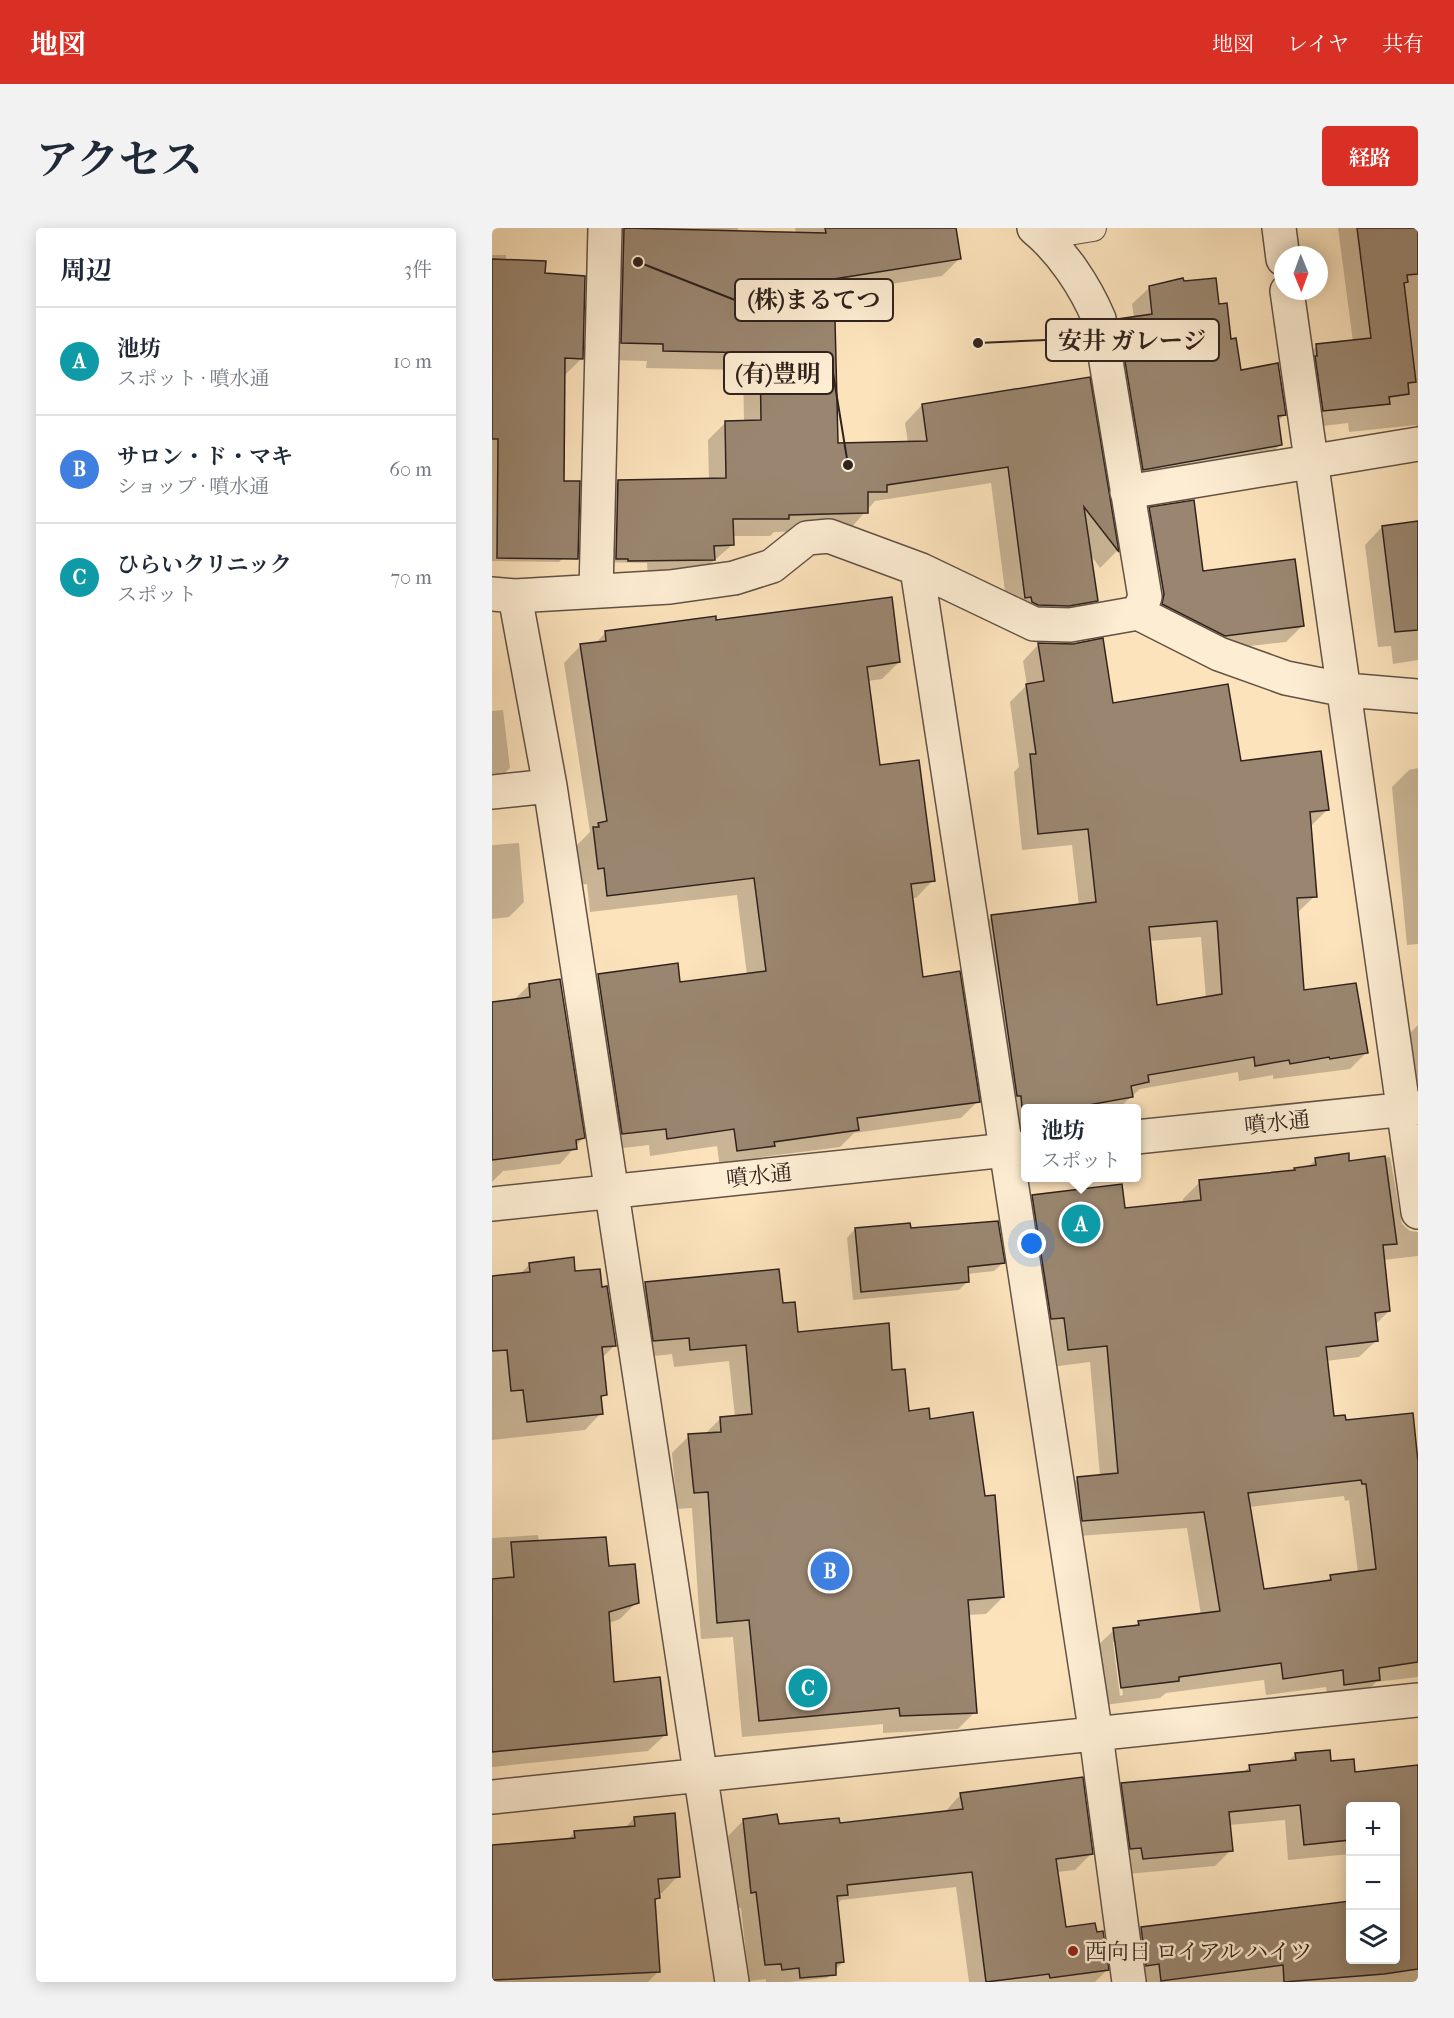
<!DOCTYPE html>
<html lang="ja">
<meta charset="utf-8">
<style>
:root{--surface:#fff;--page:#f2f2f3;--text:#1f2937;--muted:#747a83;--line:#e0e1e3;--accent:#d93025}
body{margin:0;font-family:"IM FELL French Canon","Noto Serif JP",serif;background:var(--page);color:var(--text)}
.controls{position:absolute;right:18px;bottom:18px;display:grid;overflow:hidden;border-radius:6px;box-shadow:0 3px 15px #0003}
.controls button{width:54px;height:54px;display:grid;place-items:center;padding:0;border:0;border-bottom:2px solid var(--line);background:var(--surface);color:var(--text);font:30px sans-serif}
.compass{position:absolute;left:782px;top:18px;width:54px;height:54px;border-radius:50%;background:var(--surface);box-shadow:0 3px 15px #0003;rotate:179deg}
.you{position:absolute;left:540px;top:1016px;width:21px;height:21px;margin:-15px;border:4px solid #fff;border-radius:50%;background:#1a73e8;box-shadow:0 0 0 9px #1a73e833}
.badge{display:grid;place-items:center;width:39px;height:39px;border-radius:50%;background:var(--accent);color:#fff;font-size:20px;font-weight:700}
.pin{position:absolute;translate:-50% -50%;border:3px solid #fff;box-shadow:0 2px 6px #0006}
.popup{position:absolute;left:529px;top:876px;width:120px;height:78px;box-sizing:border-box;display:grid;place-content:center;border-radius:6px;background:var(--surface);filter:drop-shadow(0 2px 4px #0005);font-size:20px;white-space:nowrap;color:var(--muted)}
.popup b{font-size:22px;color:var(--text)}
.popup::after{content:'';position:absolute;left:50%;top:100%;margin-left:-12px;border:12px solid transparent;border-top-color:var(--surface)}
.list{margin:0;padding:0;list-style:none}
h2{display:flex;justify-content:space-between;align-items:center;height:78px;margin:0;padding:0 24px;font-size:26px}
h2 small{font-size:20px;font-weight:400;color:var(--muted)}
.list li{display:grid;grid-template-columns:39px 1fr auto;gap:18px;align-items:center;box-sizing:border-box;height:108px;padding:0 24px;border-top:2px solid var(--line)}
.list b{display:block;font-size:22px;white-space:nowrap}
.list p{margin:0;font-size:20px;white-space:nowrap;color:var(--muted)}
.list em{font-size:20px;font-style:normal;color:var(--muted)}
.icon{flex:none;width:33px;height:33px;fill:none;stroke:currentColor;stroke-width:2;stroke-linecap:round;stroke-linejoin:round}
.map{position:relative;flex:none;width:926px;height:1754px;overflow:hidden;border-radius:6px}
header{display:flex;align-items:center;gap:36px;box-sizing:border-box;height:84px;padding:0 30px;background:var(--accent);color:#fff}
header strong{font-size:28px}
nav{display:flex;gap:33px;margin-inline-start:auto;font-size:21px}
.intro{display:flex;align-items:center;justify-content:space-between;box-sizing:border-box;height:144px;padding:0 36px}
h1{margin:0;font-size:42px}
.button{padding:15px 27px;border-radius:6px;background:var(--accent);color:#fff;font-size:21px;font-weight:700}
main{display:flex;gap:36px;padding:0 36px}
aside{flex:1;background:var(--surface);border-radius:6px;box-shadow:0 3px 15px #0003}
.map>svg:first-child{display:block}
.shadow{fill:#0003;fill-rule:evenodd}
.building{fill:#9a8670;stroke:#30221d;stroke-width:1.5;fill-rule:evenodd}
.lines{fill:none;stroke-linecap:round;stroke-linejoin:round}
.lane-casing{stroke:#635245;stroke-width:28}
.street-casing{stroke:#635245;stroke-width:36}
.lane{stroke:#fdedd3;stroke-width:26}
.street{stroke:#fdedd3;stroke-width:33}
.poi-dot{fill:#8f2418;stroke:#fdedd3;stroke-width:2}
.labels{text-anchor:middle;stroke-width:5;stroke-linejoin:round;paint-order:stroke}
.street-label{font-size:22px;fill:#30221d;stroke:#fdedd3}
.poi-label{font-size:22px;fill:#30221d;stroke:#fdedd3;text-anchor:start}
.leader{fill:none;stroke:#30221d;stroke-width:2}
.callout-dot{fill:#30221d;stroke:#fdedd3;stroke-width:2}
.callout{fill:#fdedd3;stroke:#30221d;stroke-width:2}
.callout-label{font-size:24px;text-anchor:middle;font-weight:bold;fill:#30221d}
</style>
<header>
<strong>地図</strong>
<nav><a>地図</a><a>レイヤ</a><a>共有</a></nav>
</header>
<div class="intro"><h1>アクセス</h1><a class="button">経路</a></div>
<main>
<aside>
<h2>周辺<small>3件</small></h2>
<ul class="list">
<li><span class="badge" style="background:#0f9aa8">A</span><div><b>池坊</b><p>スポット · 噴水通</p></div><em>10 m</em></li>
<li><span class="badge" style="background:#3f7fe0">B</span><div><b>サロン・ド・マキ</b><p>ショップ · 噴水通</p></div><em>60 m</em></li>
<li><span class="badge" style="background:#0f9aa8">C</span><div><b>ひらいクリニック</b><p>スポット</p></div><em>70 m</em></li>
</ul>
</aside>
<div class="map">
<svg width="926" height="1754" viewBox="0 0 926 1754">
<rect width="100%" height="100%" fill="#fce3bc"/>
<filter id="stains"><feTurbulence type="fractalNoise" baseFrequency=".00333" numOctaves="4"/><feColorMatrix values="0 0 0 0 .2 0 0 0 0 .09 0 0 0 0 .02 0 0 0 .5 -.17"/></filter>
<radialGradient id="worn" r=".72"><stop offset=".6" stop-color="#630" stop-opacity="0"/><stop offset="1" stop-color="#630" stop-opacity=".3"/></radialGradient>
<path class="shadow" d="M112 0H246V5L304 6 303 0H463L468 30 450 48 341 65 344 216 416 215 413 195 430 177 596 151 625 323 608 340 598 326 604 372 587 390 516 386 499 255 383 273 357 302 282 304 278 308H240V317L203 349 156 350 155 335 107 334 109 271 126 253 217 252 216 212 234 194H252L251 142 154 140 155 133 112 132Z
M846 0H926V207L924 197 857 204 856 195 814 200 808 135 825 118 861 114Z
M0 27H14V33L51 47 90 130 72 148 70 254 85 316 67 334 0 333Z
M658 59 725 78 748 143 792 187 785 194 789 216 772 233 634 259 609 110 627 93 642 90 640 76Z
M658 281 710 345 810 398 794 414 716 423 656 383 642 297Z
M926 295V432L901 436 899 418 886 419 873 317 890 299Z
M222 394 407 434 390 451 375 453 387 538 441 652 424 670H419L429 750 486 873 469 890 362 905 348 919 270 929 264 935 228 940 225 918 158 928 157 917 113 922 89 765 106 748 187 756 255 747 245 667 98 684 95 656 89 657 84 618 98 604 72 435 89 417 103 416 114 404Z
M547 416 620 476 748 535 836 581 819 598 823 668 805 685 811 764 875 824 858 841 781 851V847L747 853 746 844 648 861 627 880H534V902L515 904 484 705 500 688 587 678 580 617 530 622 522 544 527 539 518 474 535 457 531 433ZM709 709 714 771 664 779 657 713Z
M11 482 18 540 0 557V483Z
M926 540V716L915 717 900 559 917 542Z
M27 615 32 674 17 689 0 691V617Z
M37 757 91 910 68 936 11 943 0 954V775L22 772Z
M926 797V893L913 810Z
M898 929 910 996 918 1003 926 1004V1028L891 1032 897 1083 883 1097 885 1112 867 1129 834 1133 841 1190 853 1194 926 1249V1449L884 1454 870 1469 836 1473 834 1459 774 1467 772 1452 674 1465 668 1470 612 1477 604 1419 622 1402 642 1399 647 1394 709 1387 695 1300 573 1309 569 1267 586 1250 608 1248 598 1134 559 1139 524 986 541 968 632 982 691 975V971L708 954 801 943 815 940 824 931 856 934ZM852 1268 853 1273 857 1272 866 1345 839 1349 833 1355 771 1363 757 1279ZM621 1414H624L631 1467 628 1468Z
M363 1001 418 1002 511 1035 502 1043 475 1046 476 1053 467 1062 361 1072 355 1010Z
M38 1036 82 1045 123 1117 110 1130 113 1166 108 1172 109 1185 93 1202 0 1212V1050L27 1047Z
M286 1042 289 1077 305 1106 399 1144 415 1185 437 1193 491 1270 511 1369 494 1386 476 1387 483 1484 466 1501 391 1505V1496L250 1509 241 1409 209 1411 200 1280 185 1281 180 1225 197 1208 213 1206 229 1190 243 1189 237 1133 182 1139 180 1126 145 1130 136 1073 153 1056Z
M46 1307 47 1314 115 1340 145 1374 128 1391 117 1395 121 1456 173 1507 156 1523 0 1539V1310Z
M804 1526 838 1535 861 1545 926 1539V1754H638L633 1716 649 1700 858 1674V1732H904V1578H858V1626L796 1632 793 1592 737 1597 739 1622 723 1638 635 1646 614 1572 630 1556 751 1545 758 1538 795 1534Z
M469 1566 599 1626 583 1642 565 1644 572 1701 615 1742 603 1754H477L464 1659 349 1672 345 1676 351 1734 335 1750 297 1754H274V1751L257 1753 249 1680H244L236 1608 252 1592 286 1598 346 1596 453 1584Z
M142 1590 186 1648 170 1665H166L162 1674 166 1744 156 1754H0V1618L75 1612 83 1604 133 1600Z"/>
<path class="building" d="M132 0 334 5 333 0H464L469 31 342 51 346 215 435 213 430 176 598 149 627 324 592 279 606 373 577 378 546 377 540 374 539 369 533 370 516 239 395 257V264H376V285L297 287V291H241L242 317 222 318 223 332 136 333V331H124L126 252 234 250 233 193 269 192 268 125 171 123V116L129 115Z
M865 0H926V46L915 47 916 54 912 55 924 154 916 155 917 166 897 169 898 176 831 183 823 128H825L824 116 879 110Z
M0 31 54 33 53 45 93 48 91 131 73 130 72 253H88L86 331 5 330 6 211H0Z
M691 50 692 53 724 50 727 76 735 75 739 111 744 110 749 142 786 135 794 187 786 188 790 217 651 242 626 91 660 86 657 58Z
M702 272 711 343 803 331 812 398 733 408 670 376 672 366 657 279Z
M926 293V402L903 404 890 298Z
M400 369 408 434 375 439 388 537 427 532 443 653 419 656 431 749 468 743 488 874 365 890 367 902 282 914 283 918 245 923 242 901 175 911 174 901 130 906 106 746 186 735 188 754 274 743 262 650 115 668 112 640 106 641 101 599H107L106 595 115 593 88 416 114 413 113 403 224 388V392Z
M611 410 621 475 736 456 749 533 829 523 837 582 818 584 825 669 805 670 812 762 864 755 876 825 838 831 837 829 798 836 797 832 763 838 762 829 656 847 657 854 639 858 641 869 580 880H530L529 868H525L499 687 604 674 596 601 546 606 538 526H544L534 456 552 453 546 415 581 416ZM725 693 730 766 665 777 657 699Z
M68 751 93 910 84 912 85 921 0 932V774L38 769 37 756Z
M857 925V933L893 928 905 1016 891 1017 898 1083 883 1085 886 1113 834 1119 842 1188 853 1187 854 1192 921 1185 926 1234V1434L887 1440 888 1452 852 1457 851 1442 791 1451 789 1435 687 1449V1453L629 1460 621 1400 647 1397 646 1393 728 1383 712 1284 590 1293 585 1249 626 1245 615 1118 576 1122 572 1090 559 1091 540 967 630 956 633 980 709 972 707 952 803 942 802 940 824 937 823 930ZM869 1252 870 1256H874L884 1341 838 1347 839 1352 772 1361 756 1265Z
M506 993 513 1035 476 1039 477 1054 369 1064 363 1000 418 995 419 1000Z
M82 1029 83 1043 108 1041 110 1059 115 1058 124 1118 110 1119 115 1167 109 1168 111 1186 35 1194 31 1162 19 1163 15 1122 0 1123V1048L38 1044 37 1035Z
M287 1041 291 1075 303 1074 306 1104 397 1095 400 1142 413 1141 417 1183 437 1180 438 1191 481 1184 493 1268 503 1267 512 1369 476 1372 485 1485 408 1488 407 1480 267 1493 257 1392 225 1395 216 1264 202 1265 196 1206 229 1204 228 1189 260 1186 254 1117 198 1122 197 1110 161 1113 153 1054Z
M114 1309 117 1338 143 1336 147 1375 117 1384 122 1454 168 1449 175 1507 0 1524V1351L22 1349 19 1314Z
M838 1522 839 1533 862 1531 863 1544 926 1537V1741L892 1746 792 1754 791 1737 669 1753 667 1736 654 1738 649 1699 858 1673V1731H903V1578H858V1612L812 1617 808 1577 737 1584 741 1623 651 1631 649 1620 638 1621 629 1555 758 1543 757 1537 804 1532 803 1525Z
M591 1549 601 1626 564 1631 574 1699 603 1695 605 1704 611 1703 617 1742 558 1750 557 1746 494 1754 480 1644 355 1657 356 1667 345 1668 352 1734 344 1735V1747L308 1750 307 1740 290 1742 289 1736 273 1737 264 1664 259 1665 251 1591 285 1586 287 1596 347 1590 348 1595 471 1581 468 1565Z
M183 1585 188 1649 166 1651 168 1670 163 1671 168 1744 0 1752V1617L83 1610 82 1603 143 1598 142 1589Z"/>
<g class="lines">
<g class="lane-casing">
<path id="lane" d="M552 8 601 0"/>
</g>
<g class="street-casing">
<path id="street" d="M542 0C570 23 593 58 607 91L653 369 646 385
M787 0 791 31
M795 63 926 984
M635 264 926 216
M425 341 604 1507 637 1754
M104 363 113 0
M0 366 23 368 178 359 242 350 280 338 315 310 337 308 429 342 542 396 578 397 646 385 727 426 794 450 854 462 926 468
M23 368 58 558 240 1754
M0 564 58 558
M644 909 926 880
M0 976 534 920
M0 1569 926 1472"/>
</g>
<use href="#lane" class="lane"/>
<use href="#street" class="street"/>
</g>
<circle class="poi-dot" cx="581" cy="1723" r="6"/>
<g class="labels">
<g class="street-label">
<text transform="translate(785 894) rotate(-6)" y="8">噴水通</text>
<text transform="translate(267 947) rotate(-6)" y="8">噴水通</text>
</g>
<g class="poi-label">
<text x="593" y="1731">西向日 ロイアル ハイツ</text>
</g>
</g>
<path class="leader" d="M146 34L243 72M486 115L554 112M356 237L341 145"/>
<g class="callout-dot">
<circle cx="146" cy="34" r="6"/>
<circle cx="486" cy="115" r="6"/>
<circle cx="356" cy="237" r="6"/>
</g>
<g class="callout">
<rect x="243" y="51" width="158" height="42" rx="6"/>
<rect x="554" y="91" width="173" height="42" rx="6"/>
<rect x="232" y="124" width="109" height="42" rx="6"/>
</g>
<g class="callout-label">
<text x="322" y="80">(株)まるてつ</text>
<text x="640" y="121">安井 ガレージ</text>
<text x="286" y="154">(有)豊明</text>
</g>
<rect width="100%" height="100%" filter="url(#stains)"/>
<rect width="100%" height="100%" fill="url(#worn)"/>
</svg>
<div class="controls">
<button>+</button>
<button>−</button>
<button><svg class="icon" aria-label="layers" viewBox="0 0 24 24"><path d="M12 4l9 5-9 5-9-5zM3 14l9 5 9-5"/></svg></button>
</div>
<svg class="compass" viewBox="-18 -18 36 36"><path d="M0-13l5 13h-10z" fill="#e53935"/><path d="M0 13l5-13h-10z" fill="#747a83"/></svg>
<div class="you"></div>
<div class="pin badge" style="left:589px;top:996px;background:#0f9aa8">A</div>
<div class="popup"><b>池坊</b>スポット</div>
<div class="pin badge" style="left:338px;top:1343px;background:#3f7fe0">B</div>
<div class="pin badge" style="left:316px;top:1460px;background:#0f9aa8">C</div>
</div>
</main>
